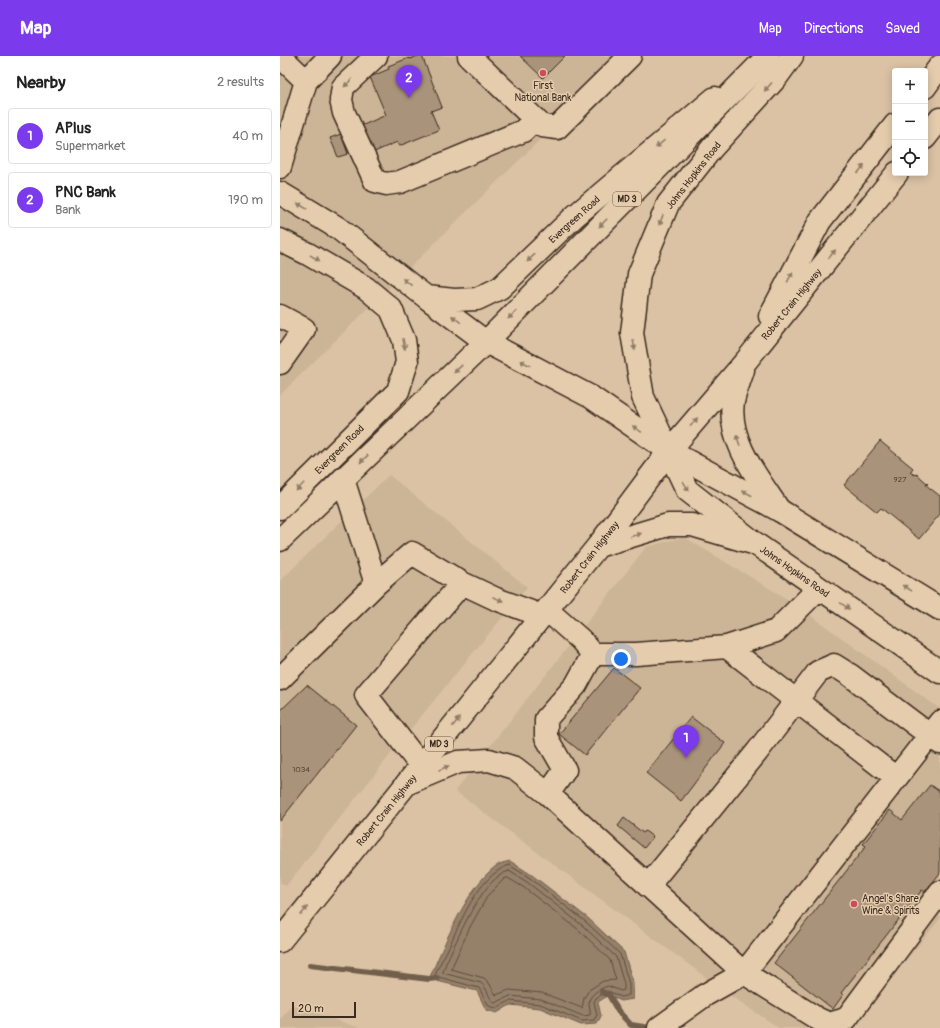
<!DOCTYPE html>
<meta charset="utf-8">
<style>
:root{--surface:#fff;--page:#f6f6f6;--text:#222;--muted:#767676;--line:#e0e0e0;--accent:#7c3aed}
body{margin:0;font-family:Pangolin,sans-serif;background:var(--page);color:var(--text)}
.controls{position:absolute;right:12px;top:12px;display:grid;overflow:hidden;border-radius:4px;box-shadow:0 2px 10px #0003}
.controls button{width:36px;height:36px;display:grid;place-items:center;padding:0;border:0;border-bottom:1px solid var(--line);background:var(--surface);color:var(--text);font:20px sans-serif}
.scale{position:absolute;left:12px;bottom:10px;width:64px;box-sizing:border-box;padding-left:4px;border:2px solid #3b2a1e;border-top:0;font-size:11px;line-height:14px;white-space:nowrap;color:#3b2a1e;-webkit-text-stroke:3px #e5ccad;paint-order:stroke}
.you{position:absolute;left:341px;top:603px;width:14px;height:14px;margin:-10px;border:3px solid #fff;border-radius:50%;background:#1a73e8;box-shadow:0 0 0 6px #1a73e833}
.badge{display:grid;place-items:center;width:26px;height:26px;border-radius:50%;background:var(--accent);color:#fff;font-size:13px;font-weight:700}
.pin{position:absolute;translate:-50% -33px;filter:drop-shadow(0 1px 2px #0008)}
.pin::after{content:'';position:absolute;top:21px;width:14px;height:12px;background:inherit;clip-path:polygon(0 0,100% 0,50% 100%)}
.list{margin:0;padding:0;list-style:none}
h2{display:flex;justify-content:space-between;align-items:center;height:52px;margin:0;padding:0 16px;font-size:17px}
h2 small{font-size:13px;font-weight:400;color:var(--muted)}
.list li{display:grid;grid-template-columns:26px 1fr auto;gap:12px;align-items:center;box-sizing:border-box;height:56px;margin:0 8px 8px;padding:0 8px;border:1px solid var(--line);border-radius:4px}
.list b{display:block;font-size:15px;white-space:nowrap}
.list p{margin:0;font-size:13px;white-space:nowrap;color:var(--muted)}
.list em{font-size:13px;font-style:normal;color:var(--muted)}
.icon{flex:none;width:22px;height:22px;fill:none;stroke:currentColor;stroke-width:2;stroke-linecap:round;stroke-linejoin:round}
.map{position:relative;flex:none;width:660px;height:972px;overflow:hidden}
header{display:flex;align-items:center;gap:24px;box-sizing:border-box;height:56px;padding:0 20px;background:var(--accent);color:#fff}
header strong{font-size:19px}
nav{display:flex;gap:22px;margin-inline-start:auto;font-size:14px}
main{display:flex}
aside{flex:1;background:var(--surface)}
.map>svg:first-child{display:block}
.built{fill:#ccb497}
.water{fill:#95806a;stroke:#715e4c}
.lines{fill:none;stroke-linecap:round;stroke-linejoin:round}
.shore{stroke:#5f4c3c;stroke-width:1}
.stream{stroke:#715e4c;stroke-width:6}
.building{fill:#a9937a;stroke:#3b2a1e}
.minor-casing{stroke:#3b2a1e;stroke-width:25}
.highway-casing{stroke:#3b2a1e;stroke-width:25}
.minor{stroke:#e5ccad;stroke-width:22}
.highway{stroke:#e5ccad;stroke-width:22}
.oneway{fill:#907b66}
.poi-dot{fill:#d1495b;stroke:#e5ccad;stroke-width:1.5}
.labels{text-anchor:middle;stroke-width:3;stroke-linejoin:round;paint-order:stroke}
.number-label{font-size:8px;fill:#564435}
.shield{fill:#e5ccad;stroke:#6e5b49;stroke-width:1}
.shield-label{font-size:9px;font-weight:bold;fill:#3b2a1e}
.poi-label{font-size:10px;fill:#3b2a1e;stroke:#e5ccad}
.street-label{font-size:10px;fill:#3b2a1e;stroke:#e5ccad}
</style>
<header>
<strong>Map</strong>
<nav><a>Map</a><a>Directions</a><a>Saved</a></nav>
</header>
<main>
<aside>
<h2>Nearby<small>2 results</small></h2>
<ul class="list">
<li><span class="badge">1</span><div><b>APlus</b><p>Supermarket</p></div><em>40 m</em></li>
<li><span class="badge">2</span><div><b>PNC Bank</b><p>Bank</p></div><em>190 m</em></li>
</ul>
</aside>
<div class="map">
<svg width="660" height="972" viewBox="0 0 660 972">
<rect width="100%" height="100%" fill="#dbc2a4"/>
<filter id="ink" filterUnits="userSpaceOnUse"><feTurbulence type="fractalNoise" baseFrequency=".025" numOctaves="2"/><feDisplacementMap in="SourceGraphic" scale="8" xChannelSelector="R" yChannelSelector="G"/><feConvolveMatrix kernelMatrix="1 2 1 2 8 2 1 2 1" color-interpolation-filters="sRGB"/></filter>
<g filter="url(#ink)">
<path class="built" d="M0 0H345L0 339Z
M109 419 247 531 129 675 6 830 0 826V525Z
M404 481 512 546 660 653V863L570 972H499L451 940 175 735 366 491Z
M12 949 80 972H0V964Z"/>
<path class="water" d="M230 805 252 819 309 863 344 896 353 927V943L341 945 329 939 318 946 321 960 317 968 301 969 260 952 230 949 217 957 206 954 197 935 149 923C164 890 186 832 216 810 220 807 226 806 230 805Z"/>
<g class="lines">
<path class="shore" d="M229 809 250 822 306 866 340 898 349 928V939L341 941 328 935 316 942 314 946 317 959 314 964 302 965 260 948 230 945 216 952 209 950 199 932 155 920C157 912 163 903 167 895 180 867 198 820 229 809Z
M229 815 247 826 303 870 336 901 344 928V934L341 935 328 930C321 932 309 938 309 947 309 951 311 955 310 959L303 960 261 943 230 940 215 947C208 943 208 932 201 927L163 917C164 910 169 901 172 894 183 872 204 821 229 815Z
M228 822 243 831 299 874 330 904 336 924 323 925 309 934 304 942 302 952 262 937 229 934 216 939 209 927 204 922 171 913 190 871 208 839 224 823Z"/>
<path class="stream" d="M30 909 149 923 157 922
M322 936 329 939 338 955 351 969 370 972"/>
</g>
<path class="building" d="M138 0H142L162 51 151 55 159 74 119 90 117 86 92 97 81 70 106 59 90 21 109 13 108 10 129 2 130 3Z
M240 0H285L263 22Z
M61 78 68 98 58 101 50 82Z
M600 385 633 412 630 416 635 419 636 418 638 419 648 428 646 429 660 440V458L639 483 601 452 597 456 564 429Z
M334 612 360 632 305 699 279 678Z
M27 629 76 669 0 765V655Z
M411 661 445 687 401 745 366 717Z
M650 729 660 736V817L645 836 642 834 561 937 563 939 553 953 494 907 586 790 583 788 610 754 622 764Z
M344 762 363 777 365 775 373 781 364 792 338 770Z"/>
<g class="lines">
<g class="minor-casing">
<path id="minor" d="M0 0 26 25
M96 0 63 31 61 44 64 57 95 125 106 128 120 126 243 75 255 63
M189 0 262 70 277 72 350 0
M512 0 496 22 432 92 388 148 359 218 352 277 363 341 407 434 476 488 660 616
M0 111 26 25 50 0
M0 137 58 172 146 241 174 244 197 243 220 232 295 160 435 42
M0 184 28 198 86 232 111 253 124 284 127 306 118 335 0 452
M147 242 206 286 311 341 389 395 499 454 660 553
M0 260 24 273 0 307
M96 528 132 497 182 527 216 543 262 560
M267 554 301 584 313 598 296 629 266 663V681L285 714 268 738
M447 591 616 722
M313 598H356L447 591 496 575 539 532
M0 623 96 528 63 423
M141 710 86 639 182 527
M128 727 178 706 209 704 235 712 268 738 464 917 660 666
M368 830 477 696 538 616 554 609 570 619 660 687
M379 972 425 939 464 917 538 963 549 968 566 963 660 836"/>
</g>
<g class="highway-casing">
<path id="highway" d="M645 31 660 10
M645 82 660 63
M490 260 540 165 615 69
M463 314C460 324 455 335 453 346 447 385 479 423 499 454
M0 484 206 286 488 0
M318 490 388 469H412L476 488
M0 885 318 490 389 395 466 305 617 117"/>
</g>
<use href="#minor" class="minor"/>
<use href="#highway" class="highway"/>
</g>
<defs><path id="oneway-solid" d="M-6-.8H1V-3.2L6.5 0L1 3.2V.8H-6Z"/></defs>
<g class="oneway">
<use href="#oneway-solid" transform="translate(68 27) rotate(135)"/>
<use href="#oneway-solid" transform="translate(488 31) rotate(132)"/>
<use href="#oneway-solid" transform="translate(380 88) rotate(140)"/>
<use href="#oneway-solid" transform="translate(581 113) rotate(-52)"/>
<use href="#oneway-solid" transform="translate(22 150) rotate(-149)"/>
<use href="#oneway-solid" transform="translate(381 164) rotate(112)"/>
<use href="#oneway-solid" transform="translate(323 167) rotate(135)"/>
<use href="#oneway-solid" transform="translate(552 198) rotate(-51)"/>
<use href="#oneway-solid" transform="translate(35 202) rotate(31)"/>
<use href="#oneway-solid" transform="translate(251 202) rotate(136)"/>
<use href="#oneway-solid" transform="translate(510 221) rotate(-62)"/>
<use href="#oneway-solid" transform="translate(127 226) rotate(-142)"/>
<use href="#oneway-solid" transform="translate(232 259) rotate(135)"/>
<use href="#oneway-solid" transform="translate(176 263) rotate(-143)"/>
<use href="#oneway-solid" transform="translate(124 288) rotate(79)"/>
<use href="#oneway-solid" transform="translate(354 289) rotate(80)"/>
<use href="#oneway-solid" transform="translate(245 307) rotate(-152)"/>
<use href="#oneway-solid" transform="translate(178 313) rotate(136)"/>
<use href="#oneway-solid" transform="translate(414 366) rotate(-50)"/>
<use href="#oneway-solid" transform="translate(357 373) rotate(-145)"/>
<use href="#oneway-solid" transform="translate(458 384) rotate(-109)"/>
<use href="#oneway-solid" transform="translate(84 403) rotate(136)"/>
<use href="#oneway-solid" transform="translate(406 430) rotate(58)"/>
<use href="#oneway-solid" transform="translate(20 431) rotate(135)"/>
<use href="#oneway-solid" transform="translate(467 437) rotate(-152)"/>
<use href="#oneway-solid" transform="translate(356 479) rotate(-17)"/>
<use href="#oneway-solid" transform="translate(627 532) rotate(-149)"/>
<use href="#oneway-solid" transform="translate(218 543) rotate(22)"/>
<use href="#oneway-solid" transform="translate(565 550) rotate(35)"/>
<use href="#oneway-solid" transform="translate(176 666) rotate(-51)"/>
<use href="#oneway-solid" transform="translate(164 712) rotate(-23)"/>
<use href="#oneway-solid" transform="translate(24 855) rotate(-51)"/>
</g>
</g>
<g class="poi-dot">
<circle cx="263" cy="17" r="4"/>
<circle cx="574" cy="848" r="4"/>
</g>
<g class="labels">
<g class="number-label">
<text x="620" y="426">927</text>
<text x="21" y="716">1034</text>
</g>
<g class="shield">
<rect x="333" y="136" width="28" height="14" rx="3"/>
<rect x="145" y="681" width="28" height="14" rx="3"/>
</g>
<g class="shield-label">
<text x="347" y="146">MD 3</text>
<text x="159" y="691">MD 3</text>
</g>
<g class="poi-label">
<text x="263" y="33">First<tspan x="263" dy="12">National Bank</tspan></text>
<text x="582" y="846" text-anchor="start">Angel's Share<tspan x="582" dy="12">Wine &amp; Spirits</tspan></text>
</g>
<g class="street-label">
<text transform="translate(413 119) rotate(-52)" y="4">Johns Hopkins Road</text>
<text transform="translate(294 163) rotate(-42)" y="4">Evergreen Road</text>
<text transform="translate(511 248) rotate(-51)" y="4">Robert Crain Highway</text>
<text transform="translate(59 393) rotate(-45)" y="4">Evergreen Road</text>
<text transform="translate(309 501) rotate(-52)" y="4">Robert Crain Highway</text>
<text transform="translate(515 515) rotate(35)" y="4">Johns Hopkins Road</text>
<text transform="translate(106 754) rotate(-51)" y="4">Robert Crain Highway</text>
</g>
</g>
</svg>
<div class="controls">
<button>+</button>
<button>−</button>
<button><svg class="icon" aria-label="locate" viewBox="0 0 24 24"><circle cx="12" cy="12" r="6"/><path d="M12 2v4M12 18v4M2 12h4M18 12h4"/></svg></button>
</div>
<div class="scale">20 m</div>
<div class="you"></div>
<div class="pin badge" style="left:406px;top:702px">1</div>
<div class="pin badge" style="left:129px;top:42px">2</div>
</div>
</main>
